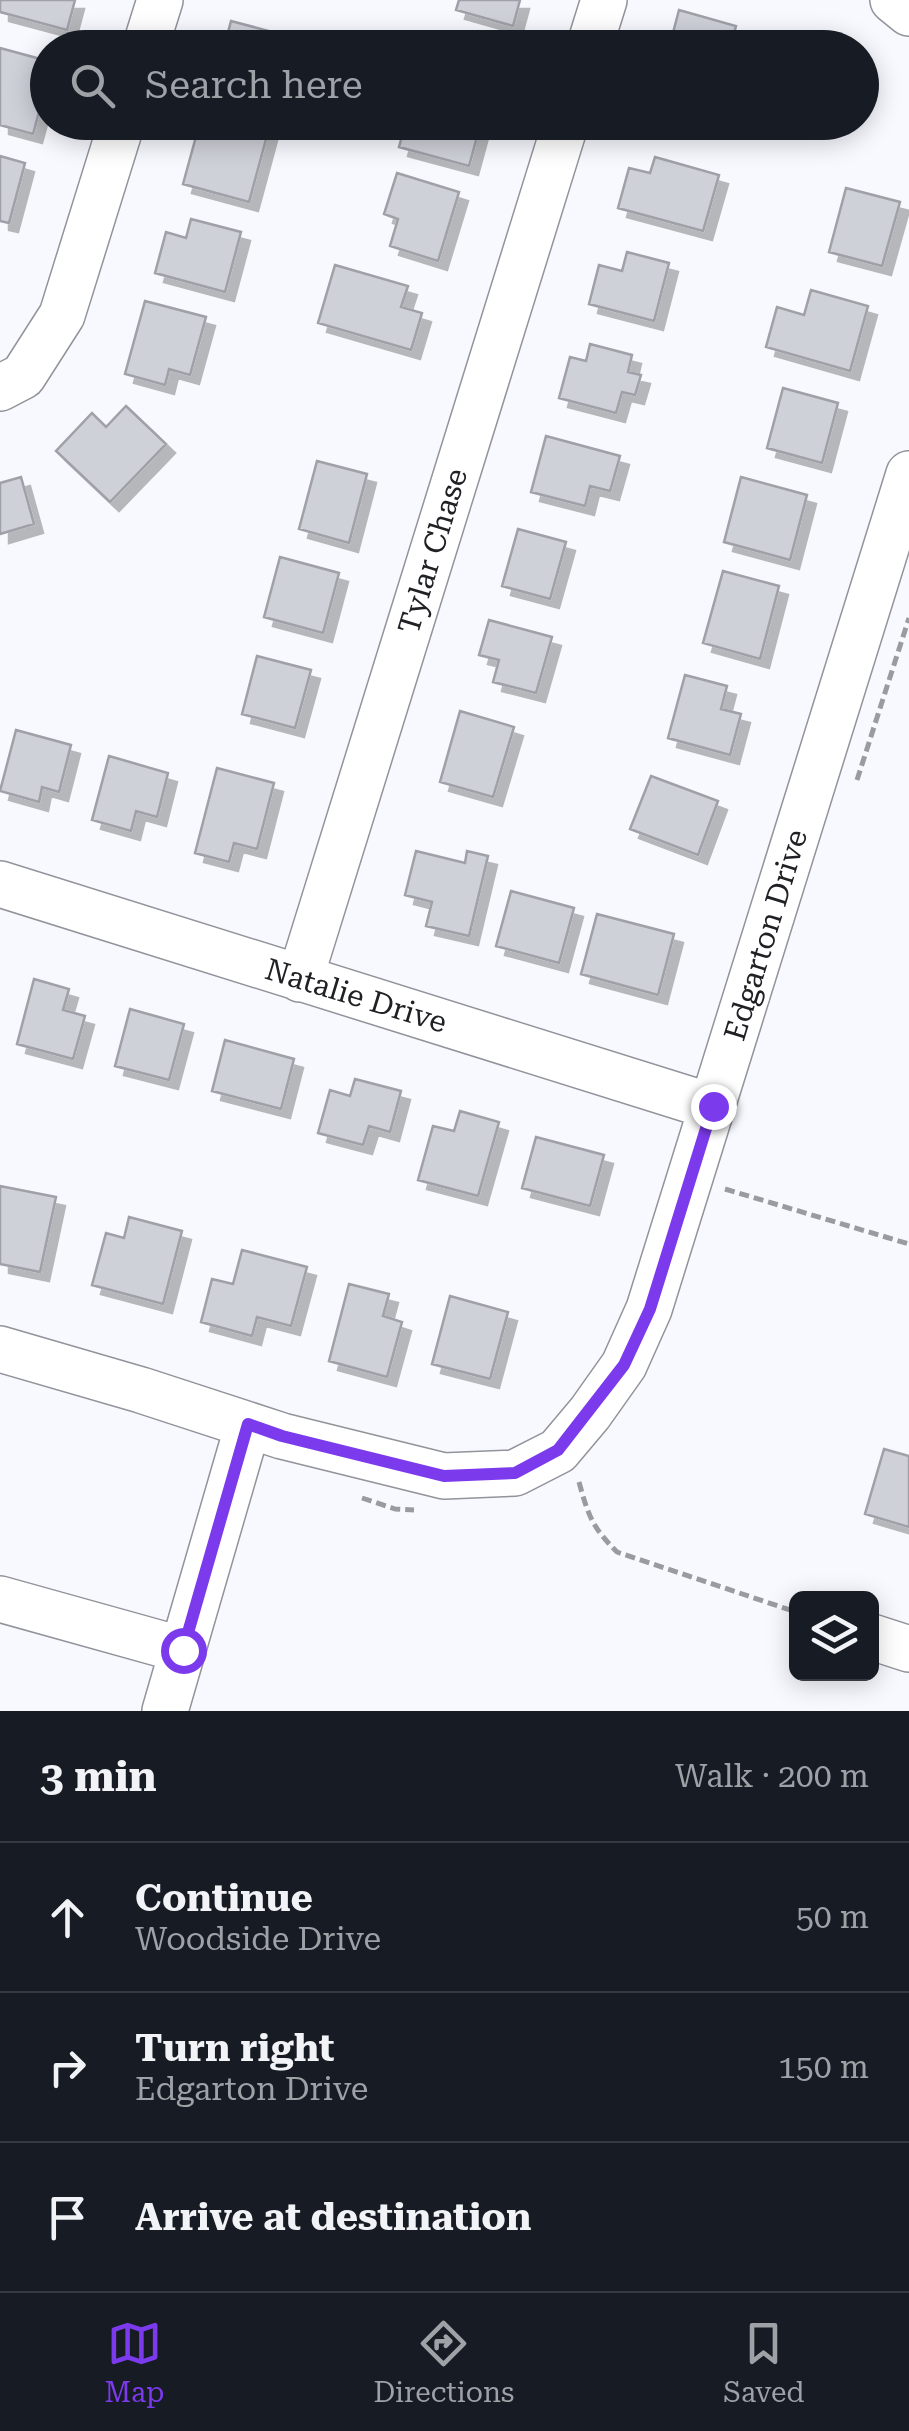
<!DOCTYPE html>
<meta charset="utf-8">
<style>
:root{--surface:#171b24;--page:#242831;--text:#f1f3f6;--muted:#9ea1a6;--line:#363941;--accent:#7c3aed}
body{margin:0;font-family:"Roboto Serif",serif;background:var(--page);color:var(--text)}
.controls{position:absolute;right:30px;bottom:30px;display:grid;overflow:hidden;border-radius:15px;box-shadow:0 5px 25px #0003}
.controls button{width:90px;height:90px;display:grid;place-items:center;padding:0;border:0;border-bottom:2px solid var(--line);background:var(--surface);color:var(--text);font:50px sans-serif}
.stop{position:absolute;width:30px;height:30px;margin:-22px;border:8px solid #7c3aed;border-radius:50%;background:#fff}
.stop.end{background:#7c3aed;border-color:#fff;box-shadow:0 2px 10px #0008}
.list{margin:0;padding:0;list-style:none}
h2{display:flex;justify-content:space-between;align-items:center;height:130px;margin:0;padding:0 40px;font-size:42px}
h2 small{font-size:32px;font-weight:400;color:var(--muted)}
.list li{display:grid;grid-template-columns:65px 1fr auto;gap:30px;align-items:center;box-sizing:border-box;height:150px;padding:0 40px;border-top:2px solid var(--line)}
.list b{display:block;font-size:38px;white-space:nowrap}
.list p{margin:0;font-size:32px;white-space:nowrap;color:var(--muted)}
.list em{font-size:32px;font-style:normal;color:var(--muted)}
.icon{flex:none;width:55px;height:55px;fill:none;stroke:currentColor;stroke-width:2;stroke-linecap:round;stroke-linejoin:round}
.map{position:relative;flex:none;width:909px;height:1711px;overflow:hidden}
.search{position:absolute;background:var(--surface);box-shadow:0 5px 25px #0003;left:30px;right:30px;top:30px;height:110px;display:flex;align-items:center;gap:25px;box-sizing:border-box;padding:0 35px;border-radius:55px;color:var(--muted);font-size:38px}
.sheet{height:580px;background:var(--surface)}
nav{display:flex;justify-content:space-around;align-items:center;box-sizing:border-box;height:140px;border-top:2px solid var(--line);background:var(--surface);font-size:28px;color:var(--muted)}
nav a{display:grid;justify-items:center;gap:5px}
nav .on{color:var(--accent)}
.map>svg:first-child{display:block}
.building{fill:#cfd1d9;stroke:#9fa0a8;stroke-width:2.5;filter:url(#shadow)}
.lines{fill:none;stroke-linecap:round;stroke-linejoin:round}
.minor-casing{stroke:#92939b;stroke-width:48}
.path{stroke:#9a9ba0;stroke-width:5;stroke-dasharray:10 5;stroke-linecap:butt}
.minor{stroke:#fff;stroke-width:45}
.route{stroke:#7c3aed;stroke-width:12}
.labels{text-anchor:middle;stroke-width:9;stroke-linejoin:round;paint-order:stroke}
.street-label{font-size:30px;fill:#202124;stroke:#fff}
</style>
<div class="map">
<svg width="909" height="1711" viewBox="0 0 909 1711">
<defs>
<filter id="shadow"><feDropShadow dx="9" dy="9" stdDeviation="0" flood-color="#0004"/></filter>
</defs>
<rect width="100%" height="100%" fill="#f8f9fe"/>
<path class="building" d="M0 0H75L67 30 0 12Z
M459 0H520L513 26 456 10Z
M679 10 736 26 730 48H669Z
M231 21 299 39 297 48H224Z
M0 48 48 61V79L33 134 0 125Z
M200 122H249L269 128 249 202 183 184Z
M406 122H481L469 166 399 147Z
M0 156 25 163 9 223 0 221Z
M655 157 719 175 703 231 618 208 629 168 650 173Z
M397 173 459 192 438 261 390 246 398 219 384 214Z
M846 188 900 202 882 266 829 252Z
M191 219 241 232 225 292 155 273 166 232 186 238Z
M627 252 669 263 654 321 589 304 599 265 622 271Z
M335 265 408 286 401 307 422 313 411 350 318 323Z
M811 290 868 306 850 371 766 347 777 307 804 315Z
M145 301 206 317 190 375 169 369 165 385 125 374Z
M590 344 632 355 628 372 641 375 635 395 622 392 616 413 559 398 570 357 586 361Z
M783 388 838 403 822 463 767 448Z
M126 406 166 444 110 502 56 451 92 413 106 427Z
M546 436 620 456 610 491 590 486 585 506 531 492Z
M317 461 367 474 349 543 299 529Z
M21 477 34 524 0 534V483Z
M741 477 807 495 790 560 724 542Z
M518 529 566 542 550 599 502 586Z
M280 557 339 573 323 633 264 617Z
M723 571 779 586 760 659 703 643Z
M489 620 552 637 536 693 493 682 499 660 479 655Z
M257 656 311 670 295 728 242 714Z
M685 675 727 686 721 709 741 714 730 755 668 738Z
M460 711 514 727 493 797 440 782Z
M16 730 71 745 59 792 42 787 39 802 0 791Z
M109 756 168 773 157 817 136 811 131 831 92 820Z
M217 768 274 783 257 849 234 843 229 862 195 853Z
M651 776 718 801 698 855 630 829Z
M416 851 465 863 467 851 488 856 469 936 426 926 432 902 405 895Z
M511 891 574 908 559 963 496 946Z
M597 914 674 934 658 995 581 974Z
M34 979 69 989 63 1010 85 1016 73 1059 17 1044Z
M130 1009 184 1024 169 1080 115 1066Z
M225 1040 294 1059 281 1109 212 1091Z
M355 1079 401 1091 390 1132 369 1126 363 1145 318 1133 330 1090 350 1096Z
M460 1111 499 1122 478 1196 418 1180 433 1126 454 1131Z
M536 1137 604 1155 590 1206 522 1188Z
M0 1186 56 1197 40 1272 0 1264Z
M129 1217 182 1231 163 1304 92 1285 106 1233 124 1238Z
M242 1250 307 1267 291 1326 257 1317 252 1336 201 1322 212 1279 233 1284Z
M349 1284 389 1294 383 1316 402 1322 387 1377 329 1361Z
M450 1296 508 1312 490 1379 432 1364Z
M884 1449 909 1456V1527L865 1514Z"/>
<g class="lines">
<g class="minor-casing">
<path id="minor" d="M893 0 909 13
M145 48 160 0
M589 48 604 0
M0 388 23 376 62 315 122 122
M0 884 713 1107
M300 979 566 122
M0 1349 141 1390 282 1436 444 1476 515 1473 558 1451 590 1413 624 1365 649 1309 909 474
M0 1599 183 1650
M872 1637 909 1649
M165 1711 248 1425"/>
</g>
<path class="path" d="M857 780 909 618
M725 1189 909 1244
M579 1482C588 1515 592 1527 617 1552L796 1612
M362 1498 395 1509 414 1510"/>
<use href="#minor" class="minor"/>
</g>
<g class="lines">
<path class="route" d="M183 1650 248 1424 282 1436 444 1476 515 1473 558 1450 624 1365 650 1309 713 1106"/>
</g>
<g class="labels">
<g class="street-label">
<text transform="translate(433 551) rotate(-73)" y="10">Tylar Chase</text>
<text transform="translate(766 935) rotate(-73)" y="10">Edgarton Drive</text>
<text transform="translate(356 996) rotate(17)" y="10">Natalie Drive</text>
</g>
</g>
</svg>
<div class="controls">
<button><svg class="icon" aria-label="layers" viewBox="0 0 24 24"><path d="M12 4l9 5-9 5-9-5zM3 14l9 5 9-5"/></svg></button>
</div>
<div class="stop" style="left:183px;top:1650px"></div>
<div class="stop end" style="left:713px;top:1106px"></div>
<div class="search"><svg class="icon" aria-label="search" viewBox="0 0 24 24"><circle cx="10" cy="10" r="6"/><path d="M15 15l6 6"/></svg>Search here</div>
</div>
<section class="sheet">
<h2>3 min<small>Walk · 200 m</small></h2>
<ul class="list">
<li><svg class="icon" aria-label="ahead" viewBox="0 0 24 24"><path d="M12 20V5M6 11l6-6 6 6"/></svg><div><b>Continue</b><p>Woodside Drive</p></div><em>50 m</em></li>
<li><svg class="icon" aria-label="right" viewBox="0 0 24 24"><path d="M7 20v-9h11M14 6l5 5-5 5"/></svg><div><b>Turn right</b><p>Edgarton Drive</p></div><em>150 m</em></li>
<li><svg class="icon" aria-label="arrive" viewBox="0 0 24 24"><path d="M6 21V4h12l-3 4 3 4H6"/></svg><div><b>Arrive at destination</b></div></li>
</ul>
</section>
<nav>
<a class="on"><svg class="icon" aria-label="map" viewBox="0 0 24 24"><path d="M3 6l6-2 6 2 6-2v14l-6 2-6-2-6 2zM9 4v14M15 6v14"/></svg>Map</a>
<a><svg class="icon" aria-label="directions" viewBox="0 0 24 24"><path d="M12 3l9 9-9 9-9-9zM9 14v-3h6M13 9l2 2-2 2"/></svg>Directions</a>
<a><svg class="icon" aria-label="saved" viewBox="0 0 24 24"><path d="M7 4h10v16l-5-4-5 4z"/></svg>Saved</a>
</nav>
